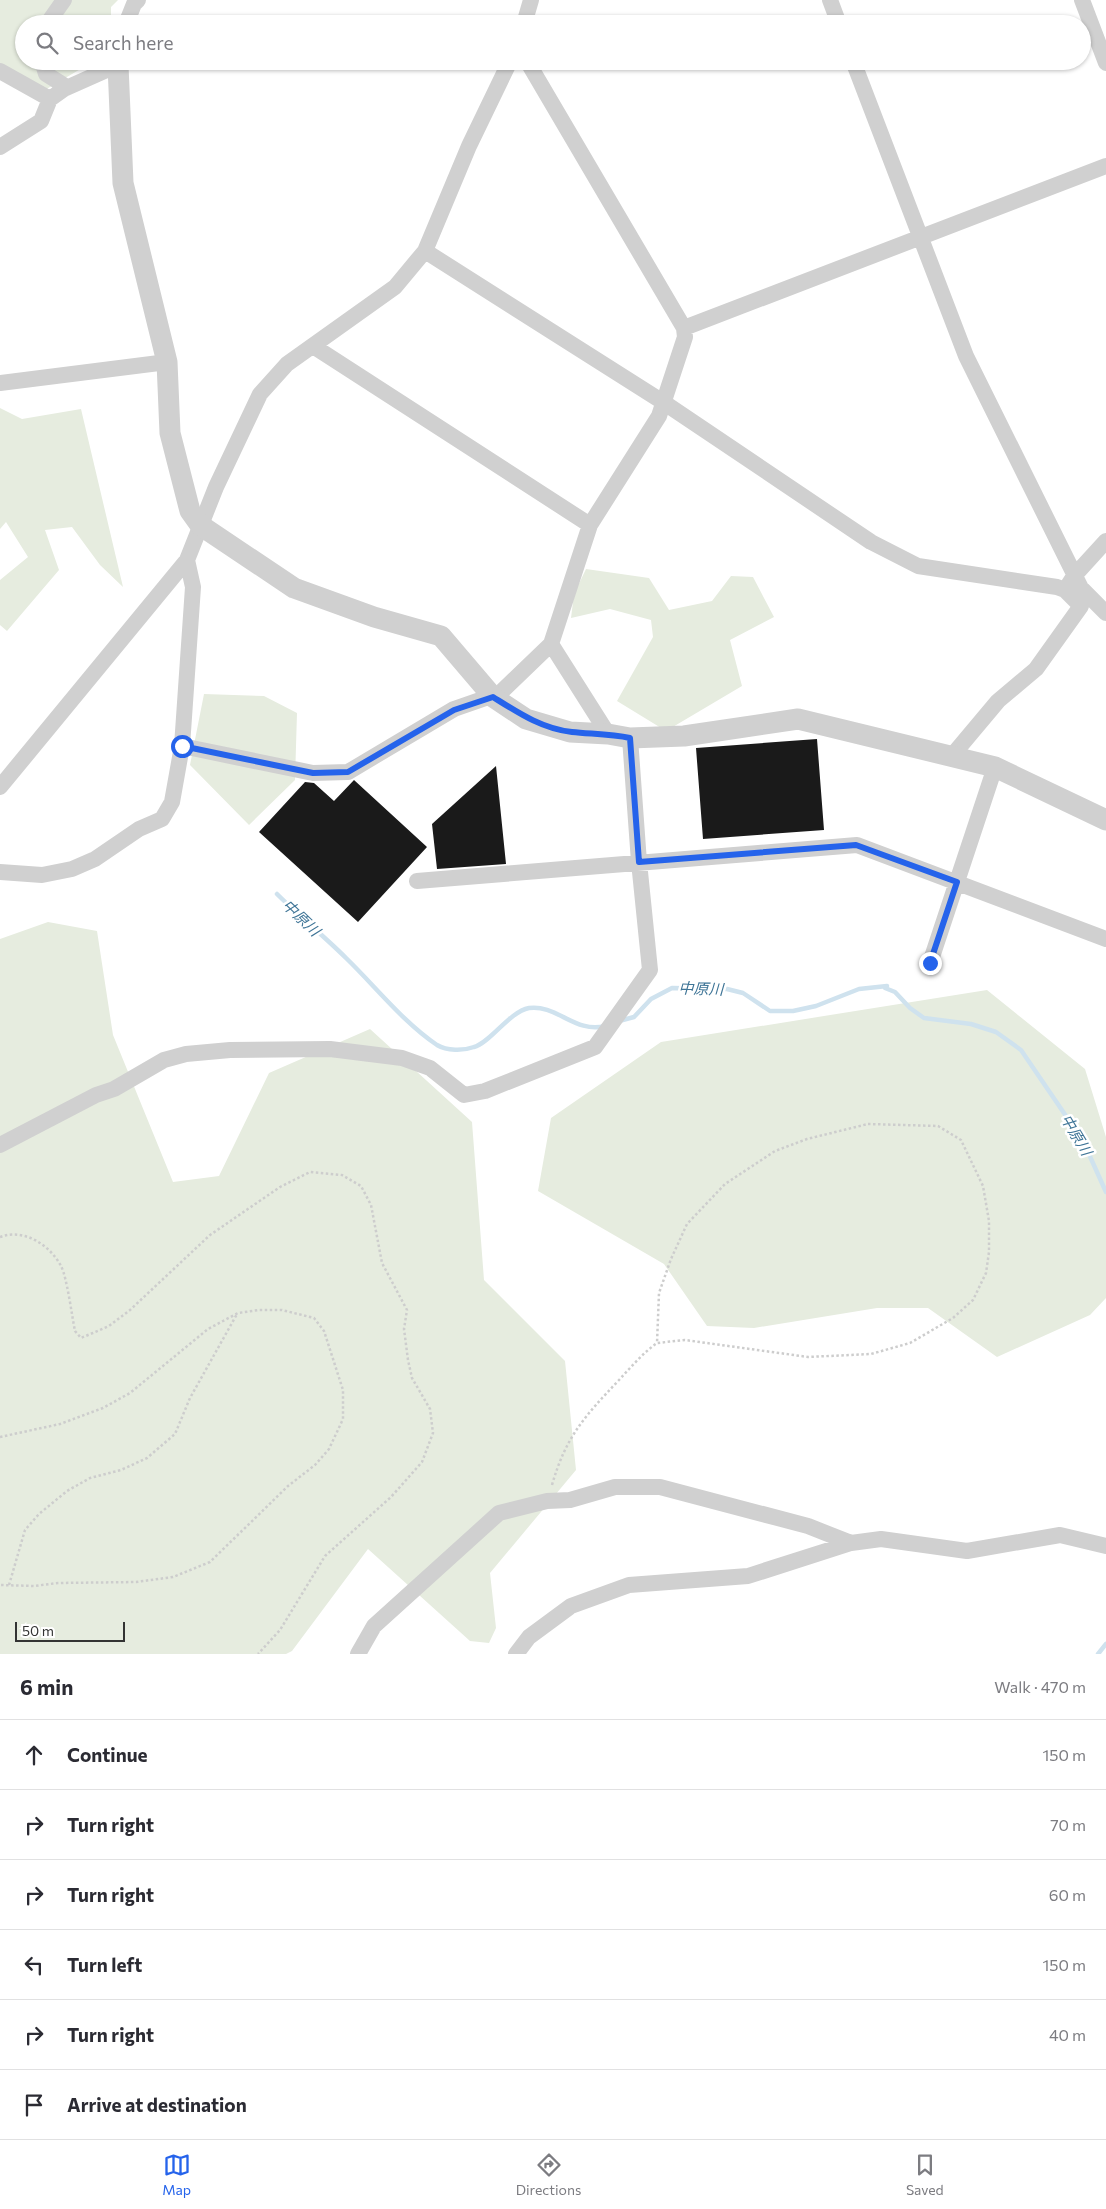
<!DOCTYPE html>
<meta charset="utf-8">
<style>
:root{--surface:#fff;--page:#f7f7f7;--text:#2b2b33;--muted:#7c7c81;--line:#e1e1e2;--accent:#2563eb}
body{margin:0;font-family:Commissioner,"Noto Sans JP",sans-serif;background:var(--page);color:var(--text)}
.scale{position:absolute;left:15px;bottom:12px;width:110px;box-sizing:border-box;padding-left:5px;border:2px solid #333;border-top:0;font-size:14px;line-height:18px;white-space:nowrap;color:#333;-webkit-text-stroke:4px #fff;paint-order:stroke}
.stop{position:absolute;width:15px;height:15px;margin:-11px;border:4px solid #2563eb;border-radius:50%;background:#fff}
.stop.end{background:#2563eb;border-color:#fff;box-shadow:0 1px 5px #0008}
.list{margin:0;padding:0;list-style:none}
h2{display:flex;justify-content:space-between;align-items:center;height:65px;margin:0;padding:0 20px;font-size:21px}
h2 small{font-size:16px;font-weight:400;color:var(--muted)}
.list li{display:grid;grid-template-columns:32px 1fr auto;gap:15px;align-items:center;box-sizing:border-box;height:70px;padding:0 20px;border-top:1px solid var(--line)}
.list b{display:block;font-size:19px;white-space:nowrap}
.list em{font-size:16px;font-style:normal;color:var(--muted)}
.icon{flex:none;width:28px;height:28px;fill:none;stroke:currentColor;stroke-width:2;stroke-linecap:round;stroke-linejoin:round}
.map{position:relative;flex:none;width:1106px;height:1654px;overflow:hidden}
.search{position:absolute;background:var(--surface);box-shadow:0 1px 4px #0004;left:15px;right:15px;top:15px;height:55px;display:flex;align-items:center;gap:12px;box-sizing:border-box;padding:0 18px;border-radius:28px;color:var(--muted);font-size:19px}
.sheet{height:485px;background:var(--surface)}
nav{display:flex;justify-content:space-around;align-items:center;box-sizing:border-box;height:70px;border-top:1px solid var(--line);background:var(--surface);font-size:14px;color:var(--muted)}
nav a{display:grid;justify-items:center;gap:2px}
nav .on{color:var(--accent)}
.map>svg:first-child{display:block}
.green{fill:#e6ecdf}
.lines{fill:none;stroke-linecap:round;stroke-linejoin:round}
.stream{stroke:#cfe2ee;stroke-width:4.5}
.building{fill:#1a1a1a}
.path{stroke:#cdcdcd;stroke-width:2.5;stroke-dasharray:2.5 2.5;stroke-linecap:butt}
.minor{stroke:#d0d0d0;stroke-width:16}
.tertiary{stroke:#d0d0d0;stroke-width:21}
.route{stroke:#2563eb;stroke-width:6}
.labels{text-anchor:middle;stroke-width:5;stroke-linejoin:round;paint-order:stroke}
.water-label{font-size:15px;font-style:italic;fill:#3f7597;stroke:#fff}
</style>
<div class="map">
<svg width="1106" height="1654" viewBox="0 0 1106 1654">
<rect width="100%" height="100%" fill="#fff"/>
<path class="green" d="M0 0H118L111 7V24H24V61H94L45 90 0 69Z
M0 408 22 419 81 409 123 587 100 565 72 527 45 530 59 570 7 631 0 625V580L28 557 6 522 0 529Z
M586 569 649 578 669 610 712 601 731 576 753 577 774 617 730 640 742 686 666 731 617 701 653 637 651 620 610 609 571 618 574 594Z
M204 694 264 696 297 713 295 780 249 825 190 765Z
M48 922 97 931 113 1035 173 1182 219 1176 269 1073 370 1029 472 1122 484 1280 565 1361 576 1470 490 1573 496 1628 489 1643 470 1641 368 1549 292 1651 286 1654H0V939Z
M987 990 1085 1069 1106 1137V1298L1090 1315 997 1357 928 1308H877L754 1328 707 1326 664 1264 538 1191 551 1118 661 1042Z"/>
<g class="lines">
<path class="stream" d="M277 894C299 916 324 936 346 958 376 987 403 1022 437 1045 447 1051 463 1051 474 1047 490 1043 509 1012 529 1008 556 1004 576 1034 605 1026
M619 1021 634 1017 651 999 672 988 727 989 743 993 770 1011H793L816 1006 859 989 887 986 885 988 895 992 910 1008 924 1018 971 1024 996 1032 1021 1050 1083 1141 1106 1192
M1098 1654 1106 1644"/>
</g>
<path class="building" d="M817 739 824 830 703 839 696 748Z
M496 766 506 864 437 869 432 824Z
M354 780 427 847 358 922 259 832 305 782 314 783 334 801Z"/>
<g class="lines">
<path class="path" d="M868 1124 938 1126 961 1140 983 1186 989 1221V1252L986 1273 973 1300 953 1318 910 1343 871 1354 808 1357 685 1340 657 1343 659 1293 671 1259 687 1224 725 1184 775 1151 807 1139Z
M0 1237C24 1228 50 1245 61 1266 67 1277 72 1317 75 1331L81 1338 109 1326 130 1310 210 1235 280 1187 310 1172 342 1175 361 1186 371 1205 382 1263 407 1310 404 1329 408 1360 412 1378 430 1409 433 1433 422 1462 391 1497 325 1556 280 1630 258 1654
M0 1437 60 1424 103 1408 130 1393 208 1329 238 1313 259 1310H282L314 1318 324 1331 343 1390V1419L329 1449 315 1465 288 1486 210 1562 173 1577 136 1582 58 1583 34 1586 0 1585
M552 1485C566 1436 585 1416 619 1380 631 1367 643 1353 657 1343
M9 1585 25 1530 39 1514 67 1491 90 1478 121 1470 147 1458 175 1434 190 1398 237 1314"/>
<path class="minor" d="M830 0 839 24
M1082 0 1106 63
M47 24 64 0
M126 24 134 4 138 0
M524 24 531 0
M42 61 46 74 62 84 64 89
M853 61 966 356 1081 588 1106 613
M0 71 50 99
M0 147 41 121 50 99 64 89 118 65V61
M425 251 663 402 871 542 918 566 1057 587 1065 590
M684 328 1106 166
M313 346 590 525
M0 383 167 362
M551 644 608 734
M182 746 313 773 348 772 454 709 500 693 551 644 590 525 659 416 685 337 684 328 527 61
M951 757 998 701 1036 669 1081 606 1065 590 1074 576 1106 541
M0 787 187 560 216 487 260 394 287 364 395 287 425 251 469 146 510 61
M0 872 42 875 72 869 95 859 139 829 162 819 172 802 182 746 193 587 187 560
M417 881 857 845 1106 939
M930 963 995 767
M0 1145 96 1095 114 1089 164 1060 186 1054 230 1050 330 1049 402 1058 430 1068 464 1095 485 1091 595 1047 650 970 639 862 630 738
M358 1654 374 1626 499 1513 547 1501 570 1500 615 1487H660L808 1526 851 1543
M516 1654 529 1637 571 1606 629 1585 748 1576 851 1543 881 1539 967 1551 1060 1535 1106 1546"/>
<path class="tertiary" d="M118 65 123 183 167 362 170 433 190 511 200 525 294 588 374 617 441 636 493 697 526 719 570 732 608 734 630 738 684 736 798 719 995 767 1106 820"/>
</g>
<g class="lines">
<path class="route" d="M182 746 313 773 348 772 454 710 493 697C517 712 542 729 572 732 591 734 611 734 630 738L639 862 856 845 957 882 930 963"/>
</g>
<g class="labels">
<g class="water-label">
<text transform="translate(301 918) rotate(44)" y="5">中原川</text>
<text transform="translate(701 989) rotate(2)" y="5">中原川</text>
<text transform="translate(1076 1135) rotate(59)" y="5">中原川</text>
</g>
</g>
</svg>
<div class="scale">50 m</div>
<div class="stop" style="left:182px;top:746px"></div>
<div class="stop end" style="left:930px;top:963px"></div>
<div class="search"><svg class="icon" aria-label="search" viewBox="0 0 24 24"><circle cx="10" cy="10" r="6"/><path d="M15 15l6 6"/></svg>Search here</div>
</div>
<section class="sheet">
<h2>6 min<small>Walk · 470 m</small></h2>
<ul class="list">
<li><svg class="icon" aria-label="ahead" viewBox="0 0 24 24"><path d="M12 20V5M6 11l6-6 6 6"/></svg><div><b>Continue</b></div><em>150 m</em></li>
<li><svg class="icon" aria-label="right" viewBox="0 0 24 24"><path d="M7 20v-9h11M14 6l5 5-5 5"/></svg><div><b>Turn right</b></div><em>70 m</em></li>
<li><svg class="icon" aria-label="right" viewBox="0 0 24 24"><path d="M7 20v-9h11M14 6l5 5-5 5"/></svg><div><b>Turn right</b></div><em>60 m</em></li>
<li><svg class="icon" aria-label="left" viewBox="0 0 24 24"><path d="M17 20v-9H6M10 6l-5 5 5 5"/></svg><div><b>Turn left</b></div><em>150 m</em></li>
<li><svg class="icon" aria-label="right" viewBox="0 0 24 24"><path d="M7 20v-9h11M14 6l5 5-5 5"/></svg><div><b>Turn right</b></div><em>40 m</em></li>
<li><svg class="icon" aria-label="arrive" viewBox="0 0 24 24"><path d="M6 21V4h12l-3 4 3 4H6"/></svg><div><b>Arrive at destination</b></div></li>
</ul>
</section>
<nav>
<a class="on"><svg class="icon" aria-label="map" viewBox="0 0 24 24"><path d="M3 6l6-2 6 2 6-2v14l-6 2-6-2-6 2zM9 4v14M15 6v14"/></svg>Map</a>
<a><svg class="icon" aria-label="directions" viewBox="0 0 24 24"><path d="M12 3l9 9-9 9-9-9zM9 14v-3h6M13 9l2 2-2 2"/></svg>Directions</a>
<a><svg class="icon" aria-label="saved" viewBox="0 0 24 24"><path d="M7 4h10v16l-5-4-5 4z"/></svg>Saved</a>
</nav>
